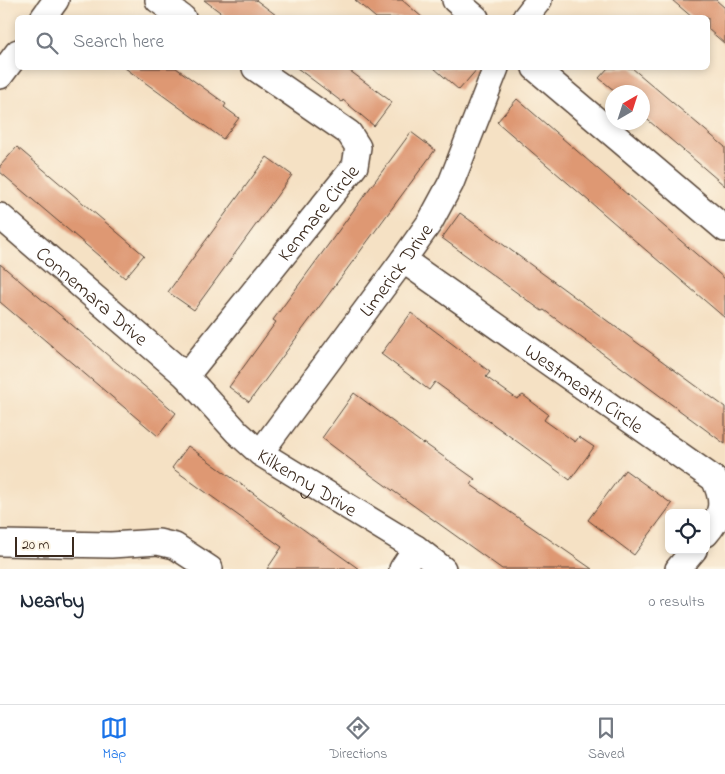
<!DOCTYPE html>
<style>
:root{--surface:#fff;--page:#f6f6f7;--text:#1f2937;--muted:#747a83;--line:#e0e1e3;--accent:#1a73e8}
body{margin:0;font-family:"Indie Flower",sans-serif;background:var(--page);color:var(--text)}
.controls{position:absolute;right:15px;bottom:15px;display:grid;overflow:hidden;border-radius:8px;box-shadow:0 2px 8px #0003}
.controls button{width:45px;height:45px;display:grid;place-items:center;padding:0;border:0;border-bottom:1px solid var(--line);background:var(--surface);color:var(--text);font:25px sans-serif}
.compass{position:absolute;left:605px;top:85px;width:45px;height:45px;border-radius:50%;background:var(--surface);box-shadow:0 2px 8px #0003;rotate:39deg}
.scale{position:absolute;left:15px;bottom:12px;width:59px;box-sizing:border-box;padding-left:5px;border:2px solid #3b2a1e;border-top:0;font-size:14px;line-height:18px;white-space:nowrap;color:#3b2a1e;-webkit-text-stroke:4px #fcf5e5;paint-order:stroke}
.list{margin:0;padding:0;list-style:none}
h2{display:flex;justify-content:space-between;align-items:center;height:65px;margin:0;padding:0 20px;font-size:21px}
h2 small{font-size:16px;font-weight:400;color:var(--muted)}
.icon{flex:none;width:28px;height:28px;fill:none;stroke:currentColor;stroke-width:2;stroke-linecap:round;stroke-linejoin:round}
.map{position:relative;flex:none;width:725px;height:569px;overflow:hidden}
.search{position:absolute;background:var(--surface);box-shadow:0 2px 8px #0003;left:15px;right:15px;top:15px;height:55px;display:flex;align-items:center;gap:12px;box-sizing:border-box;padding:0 18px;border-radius:8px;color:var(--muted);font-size:19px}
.sheet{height:135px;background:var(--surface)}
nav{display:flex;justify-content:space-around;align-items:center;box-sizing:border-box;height:70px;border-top:1px solid var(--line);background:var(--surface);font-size:14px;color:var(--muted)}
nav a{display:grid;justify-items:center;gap:2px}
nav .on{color:var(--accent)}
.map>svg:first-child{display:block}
.building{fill:#de9873}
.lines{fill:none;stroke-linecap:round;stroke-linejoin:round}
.minor-casing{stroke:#574537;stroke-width:28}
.minor{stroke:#fff;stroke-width:25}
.labels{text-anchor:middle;stroke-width:4;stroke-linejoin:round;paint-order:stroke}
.street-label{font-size:20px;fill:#3b2a1e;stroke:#fcf5e5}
</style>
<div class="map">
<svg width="725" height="569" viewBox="0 0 725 569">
<rect width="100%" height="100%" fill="#fcf5e5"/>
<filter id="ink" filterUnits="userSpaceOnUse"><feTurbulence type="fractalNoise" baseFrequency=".02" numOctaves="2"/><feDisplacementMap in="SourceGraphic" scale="10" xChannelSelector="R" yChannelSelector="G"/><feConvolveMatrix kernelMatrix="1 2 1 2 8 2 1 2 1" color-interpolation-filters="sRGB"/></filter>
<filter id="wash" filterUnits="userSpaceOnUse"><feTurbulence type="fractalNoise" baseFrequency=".0096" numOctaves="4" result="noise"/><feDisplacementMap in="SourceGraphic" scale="20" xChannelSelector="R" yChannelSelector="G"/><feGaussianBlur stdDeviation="1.12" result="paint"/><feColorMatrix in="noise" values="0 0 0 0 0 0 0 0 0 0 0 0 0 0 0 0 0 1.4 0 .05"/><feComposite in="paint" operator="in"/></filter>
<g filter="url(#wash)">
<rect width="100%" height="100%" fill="#f5e1c4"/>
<g id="blocks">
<path class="building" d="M204 0H256L280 18H228Z
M355 0H402L423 18H376Z
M672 0H716L725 8V44L708 29V18H693Z
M125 68H176L226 104 224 107 239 118 223 139Z
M297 68H346L392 102 374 126 343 100 342 102Z
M434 68H478L459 90Z
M608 68H632L725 147V186L642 115V92H616L599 78Z
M517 99 725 279V318L497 122Z
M411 132 435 150 249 402 229 387 276 322 273 320Z
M17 147 144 255 125 278 0 172V166Z
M267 157 292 175 194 310 168 292Z
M460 213 725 407V444L544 310 542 311 442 238Z
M0 264 176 413 158 436 0 302Z
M411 313 490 372 486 377 517 399 523 395 548 414 544 420 575 442 579 437 594 447 570 480 435 382 429 390 381 354Z
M354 393 423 444 424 443 475 479 471 485 592 569H502L371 475 322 438Z
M188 446 293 522 359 569H267L282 547 172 468Z
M625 470 672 504 634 555 588 520Z"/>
</g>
</g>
<g filter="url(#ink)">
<use href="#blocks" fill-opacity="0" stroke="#574537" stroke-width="1"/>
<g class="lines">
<g class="minor-casing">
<g id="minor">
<path d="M158 0 183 18"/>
<path d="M455 0 476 18"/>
<path d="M43 18 56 0"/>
<path d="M525 18 539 0"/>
<path d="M535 68 725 229"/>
<path d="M0 76 18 52"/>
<path id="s1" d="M0 216 186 376 237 432 260 453 416 548 443 569"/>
<path id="s2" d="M403 260 714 479C725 502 723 514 706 534"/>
<path id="s3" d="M186 376 355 166 358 147 349 133 255 68"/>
<path id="s4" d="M260 453 403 260 430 222 451 183 496 68"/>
<path d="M0 543 111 545 158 542 175 546 210 569"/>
<path d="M402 569 416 548"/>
<path d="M678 569 694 550"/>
</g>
</g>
<use href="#minor" class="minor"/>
</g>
</g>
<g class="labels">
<g class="street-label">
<text dy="7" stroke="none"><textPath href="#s3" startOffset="210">Kenmare Circle</textPath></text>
<text dy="7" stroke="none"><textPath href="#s4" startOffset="228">Limerick Drive</textPath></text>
<text dy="7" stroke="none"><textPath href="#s1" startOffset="122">Connemara Drive</textPath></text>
<text dy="7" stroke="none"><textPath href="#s2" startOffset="222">Westmeath Circle</textPath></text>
<text dy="7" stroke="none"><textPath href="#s1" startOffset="408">Kilkenny Drive</textPath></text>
</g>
</g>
</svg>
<div class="controls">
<button><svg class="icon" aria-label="locate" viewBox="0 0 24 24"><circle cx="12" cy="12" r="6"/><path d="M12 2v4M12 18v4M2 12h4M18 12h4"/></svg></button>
</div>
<svg class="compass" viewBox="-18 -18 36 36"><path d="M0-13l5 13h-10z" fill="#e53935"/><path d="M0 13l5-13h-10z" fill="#747a83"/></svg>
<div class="scale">20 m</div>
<div class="search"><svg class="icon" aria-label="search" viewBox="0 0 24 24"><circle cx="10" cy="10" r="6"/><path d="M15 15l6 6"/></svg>Search here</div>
</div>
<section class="sheet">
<h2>Nearby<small>0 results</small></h2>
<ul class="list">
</ul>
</section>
<nav>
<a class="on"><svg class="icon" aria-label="map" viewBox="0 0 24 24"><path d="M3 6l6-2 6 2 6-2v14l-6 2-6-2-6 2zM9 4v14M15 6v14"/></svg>Map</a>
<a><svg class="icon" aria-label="directions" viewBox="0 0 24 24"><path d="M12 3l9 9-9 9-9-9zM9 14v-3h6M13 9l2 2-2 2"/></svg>Directions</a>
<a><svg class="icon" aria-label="saved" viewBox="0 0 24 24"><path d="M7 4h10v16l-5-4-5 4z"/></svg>Saved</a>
</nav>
